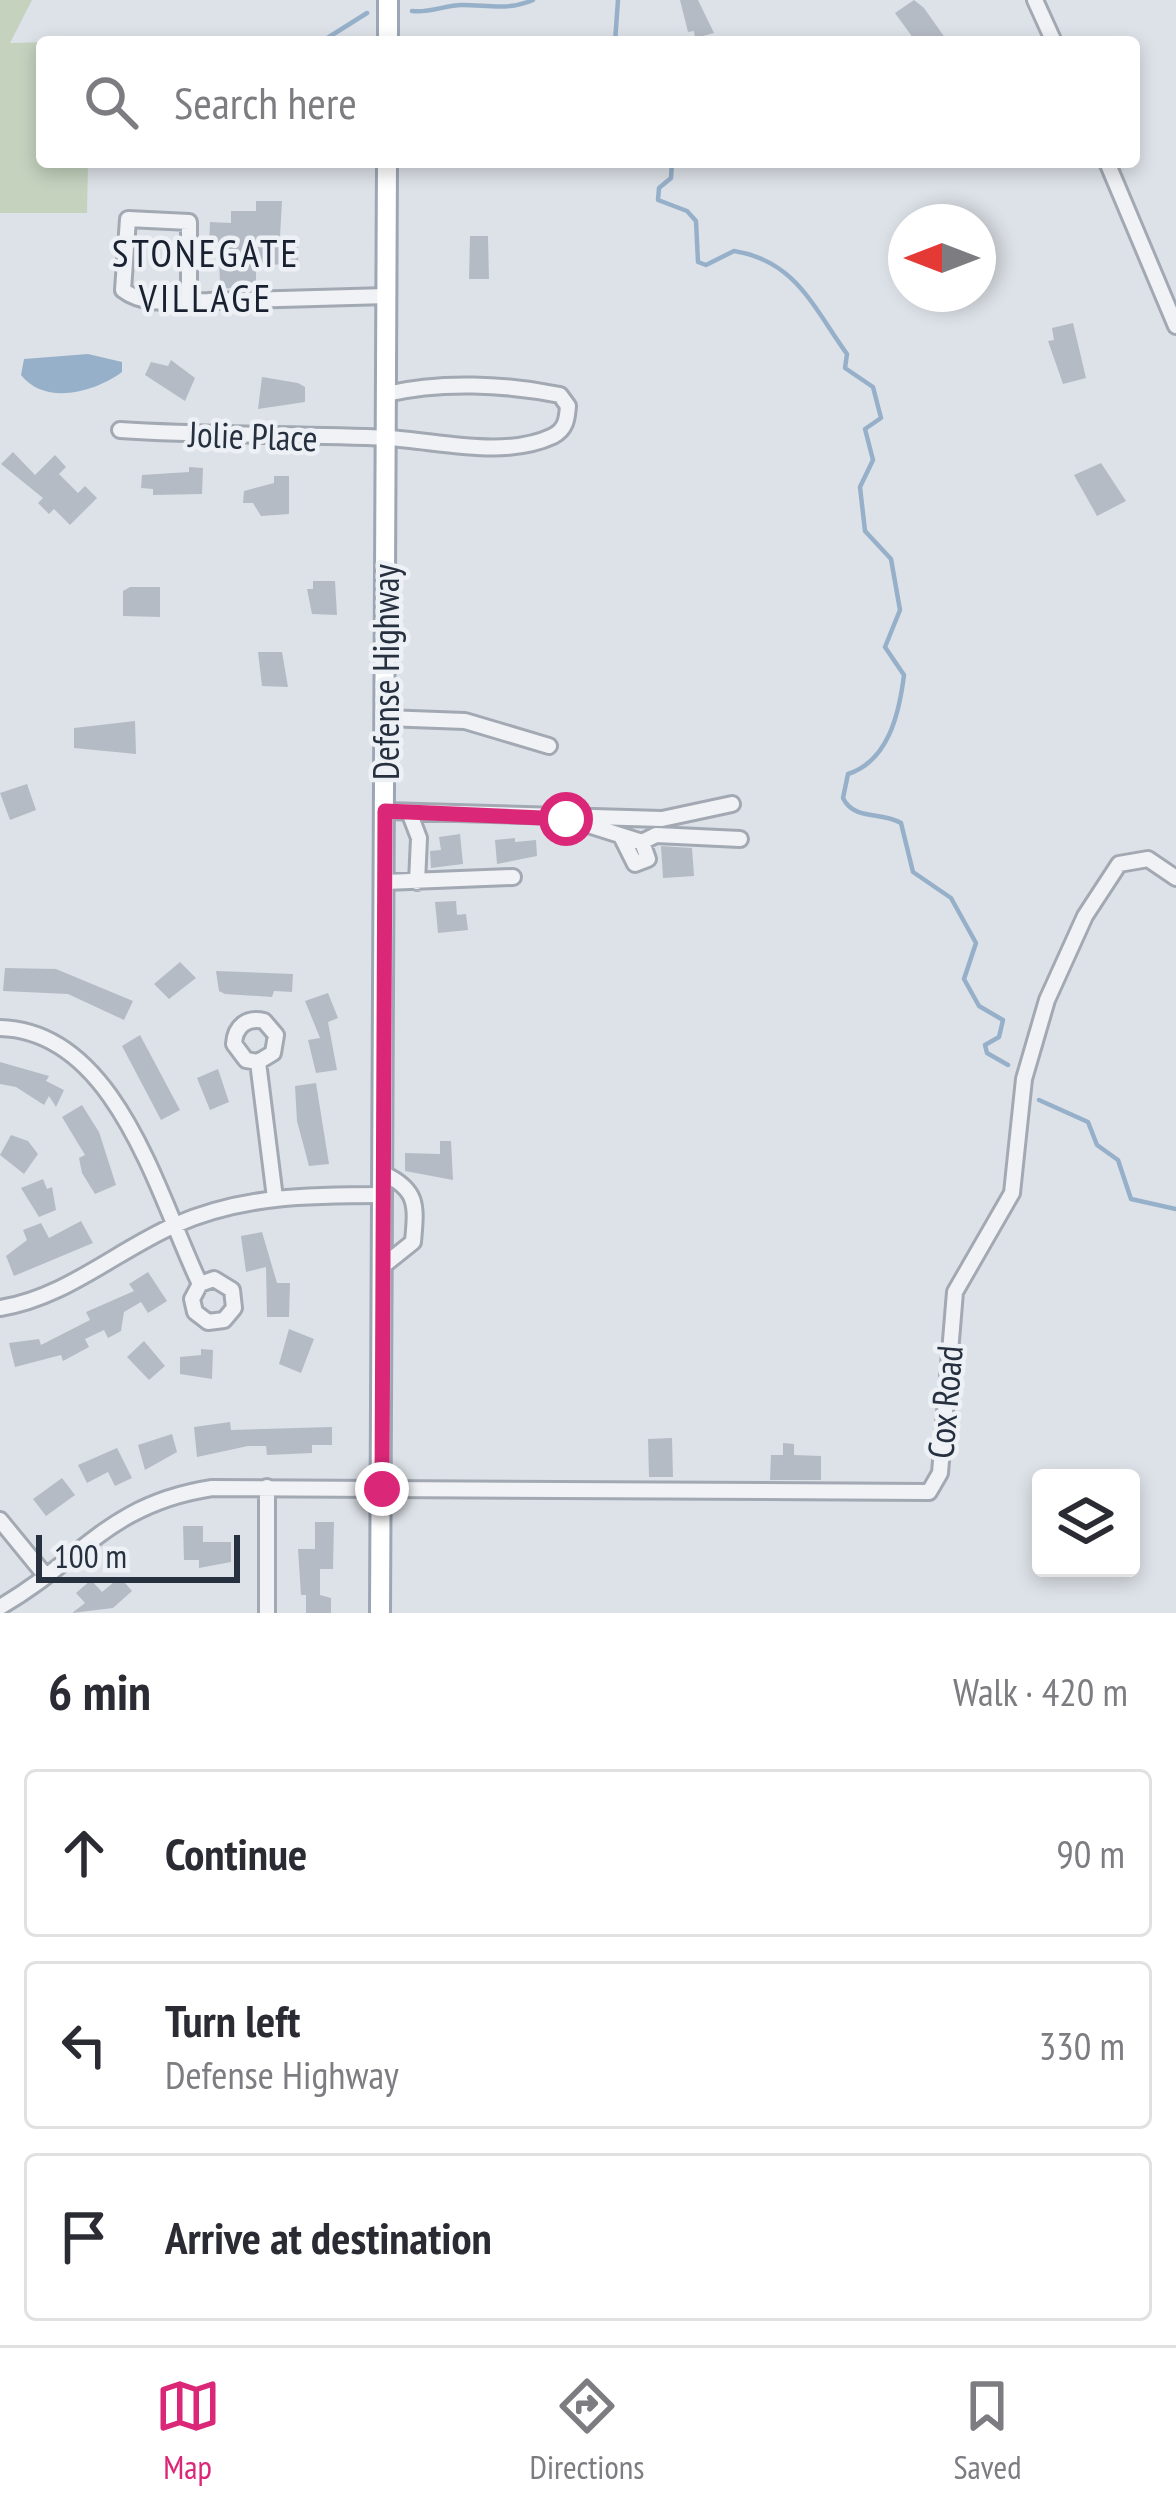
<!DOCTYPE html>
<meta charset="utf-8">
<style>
:root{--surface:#fff;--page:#f7f7f7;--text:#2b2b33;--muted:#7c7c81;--line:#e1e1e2;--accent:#db2777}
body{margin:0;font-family:"PT Sans Narrow",sans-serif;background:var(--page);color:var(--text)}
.controls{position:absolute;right:36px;bottom:36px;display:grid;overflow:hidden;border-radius:12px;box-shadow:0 6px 18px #0003}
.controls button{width:108px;height:108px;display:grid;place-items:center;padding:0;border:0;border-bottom:3px solid var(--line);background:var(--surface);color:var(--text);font:60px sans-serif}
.compass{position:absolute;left:888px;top:204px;width:108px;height:108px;border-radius:50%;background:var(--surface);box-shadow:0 6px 18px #0003;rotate:270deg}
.scale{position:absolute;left:36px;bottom:30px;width:204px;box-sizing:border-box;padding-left:12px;border:6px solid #26303f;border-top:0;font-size:33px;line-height:42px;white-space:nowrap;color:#26303f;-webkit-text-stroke:9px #edf1f6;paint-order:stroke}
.stop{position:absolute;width:36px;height:36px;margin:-27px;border:9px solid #db2777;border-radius:50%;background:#fff}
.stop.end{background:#db2777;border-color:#fff;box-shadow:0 3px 12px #0008}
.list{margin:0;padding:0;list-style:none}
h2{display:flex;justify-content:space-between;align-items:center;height:156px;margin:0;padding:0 48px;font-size:51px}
h2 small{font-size:39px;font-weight:400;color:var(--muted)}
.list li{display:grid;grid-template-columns:78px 1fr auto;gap:36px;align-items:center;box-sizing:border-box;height:168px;margin:0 24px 24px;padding:0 24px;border:3px solid var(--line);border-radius:12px}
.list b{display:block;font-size:45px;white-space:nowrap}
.list p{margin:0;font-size:39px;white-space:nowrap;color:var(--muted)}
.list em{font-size:39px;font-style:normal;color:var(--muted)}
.icon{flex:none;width:66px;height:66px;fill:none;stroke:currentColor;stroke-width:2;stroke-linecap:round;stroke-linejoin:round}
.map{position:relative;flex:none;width:1176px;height:1613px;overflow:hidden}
.search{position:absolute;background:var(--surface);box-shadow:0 6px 18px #0003;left:36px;right:36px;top:36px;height:132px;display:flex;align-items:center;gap:30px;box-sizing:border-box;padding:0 42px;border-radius:12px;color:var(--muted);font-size:45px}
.sheet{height:732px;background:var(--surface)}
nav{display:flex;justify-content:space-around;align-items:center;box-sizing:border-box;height:168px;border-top:3px solid var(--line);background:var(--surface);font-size:33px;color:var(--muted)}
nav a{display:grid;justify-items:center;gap:6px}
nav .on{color:var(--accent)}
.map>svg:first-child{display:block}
.green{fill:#c4d2be}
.water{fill:#97b0ca}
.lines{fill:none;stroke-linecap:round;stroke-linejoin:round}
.stream{stroke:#97b0ca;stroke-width:4.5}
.building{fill:#b5bbc5}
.minor-casing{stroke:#a2a9b2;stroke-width:20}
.major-casing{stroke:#9ca6b4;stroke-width:24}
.minor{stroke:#f0f2f6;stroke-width:14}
.major{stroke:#fff;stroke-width:18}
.route{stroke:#db2777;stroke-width:15}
.labels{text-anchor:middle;stroke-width:9;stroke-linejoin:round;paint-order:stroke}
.street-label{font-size:36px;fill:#26303f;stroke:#edf1f6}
.neighbourhood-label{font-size:39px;letter-spacing:3px;fill:#192130;stroke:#edf1f6}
</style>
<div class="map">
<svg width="1176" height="1613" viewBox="0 0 1176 1613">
<rect width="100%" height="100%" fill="#dde2e8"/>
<path class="green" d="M0 0H32L10 43 90 41 42 42V162H88L87 213H0Z"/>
<path class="water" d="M88 354 122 362V372C95 392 45 406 21 375L24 359Z"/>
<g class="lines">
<path class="stream" d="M412 11C431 13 445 5 462 5 488 5 508 11 533 0
M321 42 367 13
M615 42 618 0
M672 162 671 178 659 188 658 200 687 211 696 221 698 262 706 265 734 251C796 261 813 307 847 354L845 368 873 387 881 418 865 429 873 460 860 487 865 531 891 559 900 610 885 647 904 675C899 715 888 761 848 774L843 798C854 821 882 811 901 823L913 872 951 898 976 943 964 979 979 1006 1003 1020 999 1037 985 1045 987 1053 1008 1065
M1039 1100 1088 1122 1097 1145 1118 1160 1131 1199 1176 1209"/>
</g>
<path class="building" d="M680 0H698L714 33 695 38 694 31 688 32Z
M914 0 924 8 948 42H916L895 13Z
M256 201H282L280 236H298V263L256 266V286L220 289 219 246H209L210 222 231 223V211H256Z
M470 236H488L489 279H469Z
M1073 323 1086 378 1063 384 1048 341 1054 340 1052 328Z
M171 360 195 378 185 401 145 375 151 362 168 366Z
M262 377 298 383 305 387V402L258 409Z
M13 452 35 475 55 455 66 467 59 474 78 493 85 486 97 498 70 525 54 509 49 514 38 503 43 498 1 464Z
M1101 463 1126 501 1097 516 1074 475Z
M189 467 203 468 202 494 153 495V489L141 488 142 475 189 472Z
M274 476H289V514L261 516 253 503H243L244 491 274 483Z
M313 581H335L337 615 312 614 307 589H313Z
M130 587H160V617L123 616V591Z
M258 652H282L288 687 262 686Z
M135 721 136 754 74 748V728Z
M27 784 36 810 10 820 0 793Z
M460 834 463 864 431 868 430 851 441 850 439 837Z
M515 838V842L536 840 537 856 497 864 495 840Z
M661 846 692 848 694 876 663 878Z
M456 901 457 915 466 914 468 930 438 933 435 902Z
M180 962 196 978 169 999 154 984Z
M5 968 56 969 133 1001 124 1020 68 994 3 991Z
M216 971 293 974 292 992 274 991 272 997 225 994 219 991Z
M328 993 338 1018 328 1022 337 1070 316 1073 308 1040 320 1038 305 1001Z
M140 1035 180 1110 161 1120 122 1046Z
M0 1062 49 1076 46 1081 64 1090 56 1107 49 1096 44 1105 16 1087 0 1084Z
M218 1069 229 1102 210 1110 197 1078Z
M316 1083 329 1164 309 1166 297 1121 295 1086Z
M82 1105 99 1132 116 1185 95 1194 82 1173 79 1158 85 1155 62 1117Z
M11 1135 28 1141 38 1154 24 1174 0 1155Z
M440 1141H451L453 1180 405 1171V1153L440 1154Z
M43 1179 47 1189 52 1187 56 1210 39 1217 21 1188Z
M81 1221 93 1243 14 1276 6 1256 27 1240 23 1230 41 1223 49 1238Z
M262 1232 277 1283H290L289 1317H267L266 1267 246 1272 241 1236Z
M148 1272 167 1301 148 1313 141 1302 124 1312 121 1331 108 1338 104 1330 85 1339 89 1347 63 1361 61 1355 15 1367 9 1343 39 1339 41 1345 90 1320 86 1312 134 1291 129 1284Z
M289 1329 314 1339 301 1373 279 1364Z
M144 1341 165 1366 149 1380 127 1357Z
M201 1349 213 1350 212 1379 180 1374V1357L201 1355Z
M230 1422 231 1430 332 1427V1445H312V1453L267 1455 266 1446H248L197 1457 194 1427Z
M172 1434 177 1452 145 1470 138 1445Z
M672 1438 673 1477H649L648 1439Z
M783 1443 794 1444V1455L821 1456V1480H770L771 1455H783Z
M117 1448 132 1478 115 1486 108 1472 87 1483 78 1465Z
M62 1478 75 1495 46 1516 33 1499Z
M315 1522H334L333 1569H320V1595L331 1598V1613H306V1595H301L298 1549H315Z
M183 1526H203V1542H231V1562L199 1568V1560H184Z
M120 1577 132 1591 113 1608 72 1613 85 1603 76 1593 91 1580 102 1592Z"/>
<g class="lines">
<g class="minor-casing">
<path id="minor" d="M1035 0 1054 42
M1107 162 1176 326
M189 301V222L128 219 123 290C145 307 180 301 208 301L387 296
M120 430C210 436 299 434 388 438 439 441 504 459 553 436 566 429 567 419 568 406L560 395C505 384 441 381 386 394
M385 718 465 721 549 746
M385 811 662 819 732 804
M409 812 419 838 417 882
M582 823 642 842 648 859 635 864 622 838
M642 842 656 835 740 839
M385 882 513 877
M0 1028C117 1031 158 1197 200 1284L192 1299 195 1312 208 1322 224 1320 234 1308 232 1290 214 1279 200 1284
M258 1062 246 1060 234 1044C235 1026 247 1017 264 1021L276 1035 273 1053 258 1062 275 1198
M383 1266 413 1242C416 1207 419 1190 384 1174
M0 1308C65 1298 116 1251 175 1225 243 1195 311 1195 384 1195
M0 1520 45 1575
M0 1607C82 1560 108 1504 212 1488L929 1492 940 1473 955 1292 1012 1193 1024 1079 1047 1000 1085 916 1119 864 1148 859 1176 878
M267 1613V1487"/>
</g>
<g class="major-casing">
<path id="major" d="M388 42V0
M380 1613 387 162"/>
</g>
<use href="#minor" class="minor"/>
<use href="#major" class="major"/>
</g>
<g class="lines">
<path class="route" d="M382 1489 385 811 566 819"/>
</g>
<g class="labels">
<g class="street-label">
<text transform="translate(253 436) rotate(2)" y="13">Jolie Place</text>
<text transform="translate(386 672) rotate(-90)" y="13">Defense Highway</text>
<text transform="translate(945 1402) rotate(-85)" y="13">Cox Road</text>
</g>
<g class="neighbourhood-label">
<text x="206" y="267">STONEGATE<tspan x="206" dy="45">VILLAGE</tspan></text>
</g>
</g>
</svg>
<div class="controls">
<button><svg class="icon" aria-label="layers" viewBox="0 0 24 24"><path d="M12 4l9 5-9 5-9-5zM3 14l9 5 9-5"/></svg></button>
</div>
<svg class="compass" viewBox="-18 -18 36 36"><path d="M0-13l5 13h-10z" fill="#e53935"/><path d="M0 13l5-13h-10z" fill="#7c7c81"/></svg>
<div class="scale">100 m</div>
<div class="stop" style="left:566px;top:819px"></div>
<div class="stop end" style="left:382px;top:1489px"></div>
<div class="search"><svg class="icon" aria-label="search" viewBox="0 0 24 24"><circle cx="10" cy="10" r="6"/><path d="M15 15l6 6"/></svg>Search here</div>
</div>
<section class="sheet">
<h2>6 min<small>Walk · 420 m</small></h2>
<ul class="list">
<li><svg class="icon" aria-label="ahead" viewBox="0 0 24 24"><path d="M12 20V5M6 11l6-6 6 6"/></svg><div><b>Continue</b></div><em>90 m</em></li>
<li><svg class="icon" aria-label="left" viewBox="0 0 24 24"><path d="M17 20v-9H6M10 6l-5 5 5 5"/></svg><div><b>Turn left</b><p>Defense Highway</p></div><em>330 m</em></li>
<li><svg class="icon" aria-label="arrive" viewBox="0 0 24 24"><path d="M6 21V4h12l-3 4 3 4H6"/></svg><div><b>Arrive at destination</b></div></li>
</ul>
</section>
<nav>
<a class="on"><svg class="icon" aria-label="map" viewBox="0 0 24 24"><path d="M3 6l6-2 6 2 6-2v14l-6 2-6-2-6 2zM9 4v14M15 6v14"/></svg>Map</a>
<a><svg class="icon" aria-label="directions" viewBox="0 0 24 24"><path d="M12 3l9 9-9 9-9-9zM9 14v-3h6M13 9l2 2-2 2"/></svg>Directions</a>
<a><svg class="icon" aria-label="saved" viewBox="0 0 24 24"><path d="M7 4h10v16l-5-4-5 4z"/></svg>Saved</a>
</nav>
